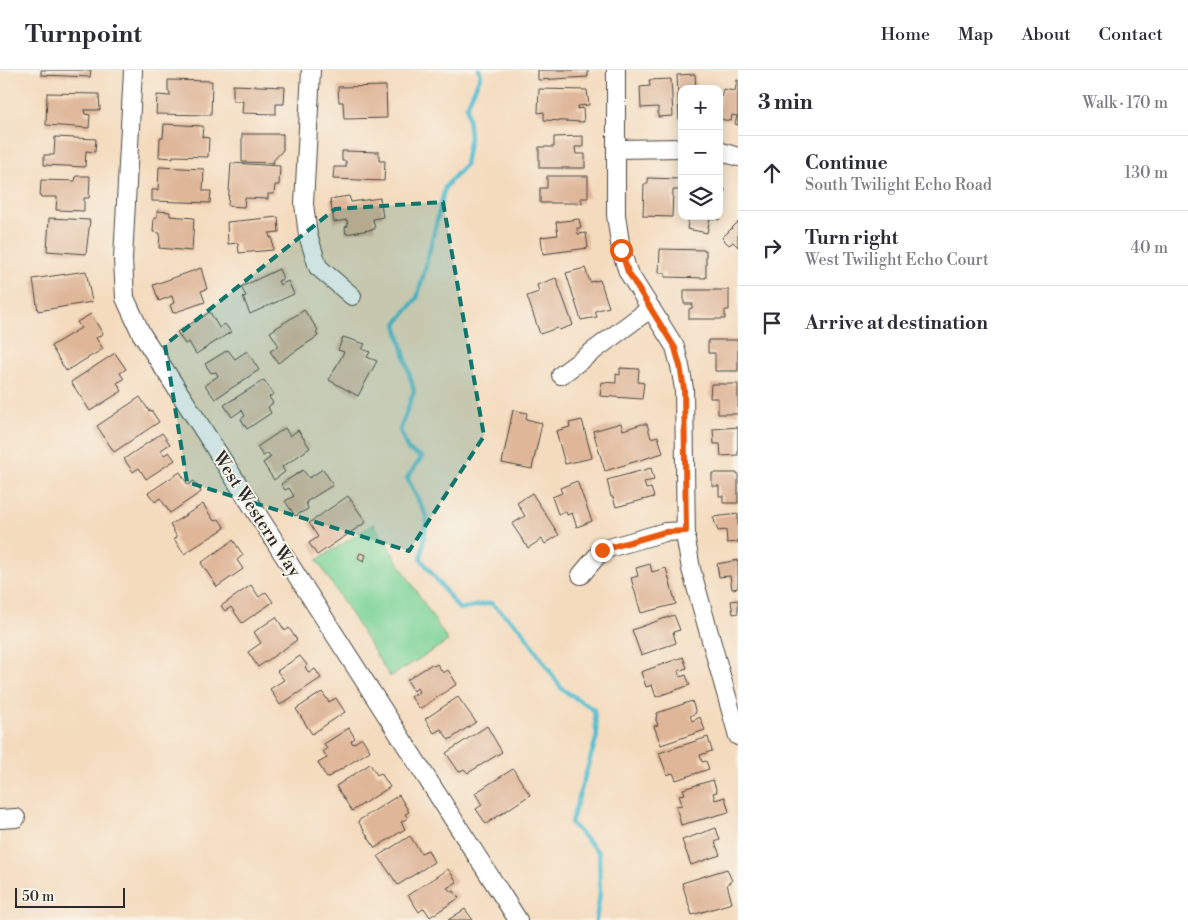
<!DOCTYPE html>
<meta charset="utf-8">
<style>
:root{--surface:#fff;--page:#f2f2f3;--text:#2b2b33;--muted:#7c7c81;--line:#e1e1e2}
body{margin:0;font-family:"Libre Bodoni",serif;background:var(--page);color:var(--text)}
.controls{position:absolute;right:15px;top:15px;display:grid;overflow:hidden;border-radius:10px;box-shadow:0 2px 12px #0003}
.controls button{width:45px;height:45px;display:grid;place-items:center;padding:0;border:0;border-bottom:1px solid var(--line);background:var(--surface);color:var(--text);font:25px sans-serif}
.scale{position:absolute;left:15px;bottom:12px;width:110px;box-sizing:border-box;padding-left:5px;border:2px solid #2b2b2b;border-top:0;font-size:14px;line-height:18px;white-space:nowrap;color:#2b2b2b;-webkit-text-stroke:4px #f7f3e8;paint-order:stroke}
.stop{position:absolute;width:15px;height:15px;margin:-11px;border:4px solid #ea580c;border-radius:50%;background:#fff}
.stop.end{background:#ea580c;border-color:#fff;box-shadow:0 1px 5px #0008}
.list{margin:0;padding:0;list-style:none}
h2{display:flex;justify-content:space-between;align-items:center;height:65px;margin:0;padding:0 20px;font-size:21px}
h2 small{font-size:16px;font-weight:400;color:var(--muted)}
.list li{display:grid;grid-template-columns:32px 1fr auto;gap:15px;align-items:center;box-sizing:border-box;height:75px;padding:0 20px;border-top:1px solid var(--line)}
.list b{display:block;font-size:19px;white-space:nowrap}
.list p{margin:0;font-size:16px;white-space:nowrap;color:var(--muted)}
.list em{font-size:16px;font-style:normal;color:var(--muted)}
.icon{flex:none;width:28px;height:28px;fill:none;stroke:currentColor;stroke-width:2;stroke-linecap:round;stroke-linejoin:round}
.map{position:relative;flex:none;width:738px;height:850px;overflow:hidden}
header{display:flex;align-items:center;gap:30px;box-sizing:border-box;height:70px;padding:0 25px;background:var(--surface);border-bottom:1px solid var(--line)}
header strong{font-size:24px}
nav{display:flex;gap:28px;margin-inline-start:auto;font-size:18px}
main{display:flex}
aside{flex:1;background:var(--surface)}
.map>svg:first-child{display:block}
.green{fill:#7ad398;stroke:#527f62}
.lines{fill:none;stroke-linecap:round;stroke-linejoin:round}
.stream{stroke:#54bdd0;stroke-width:4.5}
.building{fill:#dfb698}
.minor-casing{stroke:#494541;stroke-width:20}
.minor{stroke:#fff;stroke-width:18}
.route{stroke:#ea580c;stroke-width:6}
.marked{fill:#0f766e;fill-opacity:0.2;stroke:#0f766e;stroke-width:4;stroke-dasharray:10 6;stroke-linejoin:round}
.labels{text-anchor:middle;stroke-width:4;stroke-linejoin:round;paint-order:stroke}
.street-label{font-size:18px;fill:#2b2b2b;stroke:#f7f3e8}
</style>
<header>
<strong>Turnpoint</strong>
<nav><a>Home</a><a>Map</a><a>About</a><a>Contact</a></nav>
</header>
<main>
<div class="map">
<svg width="738" height="850" viewBox="0 0 738 850">
<rect width="100%" height="100%" fill="#f7f3e8"/>
<filter id="ink" filterUnits="userSpaceOnUse"><feTurbulence type="fractalNoise" baseFrequency=".02" numOctaves="2"/><feDisplacementMap in="SourceGraphic" scale="10" xChannelSelector="R" yChannelSelector="G"/><feConvolveMatrix kernelMatrix="1 2 1 2 8 2 1 2 1" color-interpolation-filters="sRGB"/></filter>
<filter id="wash" filterUnits="userSpaceOnUse"><feTurbulence type="fractalNoise" baseFrequency=".0096" numOctaves="4" result="noise"/><feDisplacementMap in="SourceGraphic" scale="20" xChannelSelector="R" yChannelSelector="G"/><feGaussianBlur stdDeviation="1.12" result="paint"/><feColorMatrix in="noise" values="0 0 0 0 0 0 0 0 0 0 0 0 0 0 0 0 0 1.4 0 .05"/><feComposite in="paint" operator="in"/></filter>
<g filter="url(#wash)">
<rect width="100%" height="100%" fill="#f4dbbe"/>
<path class="green" d="M374 454 448 571 390 607 317 490Z"/>
<g class="lines">
<path class="stream" d="M479 0 481 5 467 36 470 66 465 95 445 117 425 199 417 228 396 254 414 321 400 360 408 380 422 387 407 408 427 447 421 489 459 539 491 533 521 559 562 619 594 640 597 666 571 753 599 783 600 823 596 850"/>
</g>
<g id="blocks">
<path class="building" d="M41 0H91L90 7 41 5Z
M538 0H588V7L538 10Z
M695 4 696 19H682V50H679L677 5Z
M671 9 673 46 658 47V37L641 38 640 17 650 16 649 10Z
M168 10 212 11 211 45 156 44 157 25 170 26V22H168Z
M737 10H738V55L735 54 737 46 732 45 731 51 719 49V38L723 19 735 21Z
M233 15 285 17 284 34H276V44L242 43 243 31H233Z
M386 16 387 48 344 49 343 32H339L338 17Z
M539 19 587 20 589 35 578 36 577 39 583 38 584 52 544 50V42L538 43Z
M47 23 99 24 100 40H84L85 44 90 45 89 58 46 55Z
M164 54 203 56 202 67 209 68 208 87 173 86V88L159 87 160 68H163Z
M242 64H283V80L273 91 274 93 242 92Z
M583 66V77H575L576 84H585V98H539V77H554V67Z
M55 67 96 69 95 82 86 81 85 97 44 95V85H54Z
M342 81 379 82V91H385L384 111 333 109 334 97H346V91H342Z
M231 93 280 96 279 115H275L274 124H268V129L245 128 244 137 228 136Z
M159 97 204 99 203 121H211L210 133 152 131V120H158Z
M76 106H90L89 128H84V141L56 140 57 127H40L41 110 75 111Z
M547 106H588V128H580L583 133H540V118H547Z
M648 108 680 109V120H673L672 147 643 146 644 114H648Z
M719 118 725 119 720 145H719Z
M349 126 351 132 380 128 383 147 373 149 375 159 346 164 345 157 348 156 347 150 334 152 330 129Z
M157 141 170 142V146L194 148 192 181 159 178 160 163 153 162 154 148 157 147Z
M689 146H720L719 150 710 148 707 163 687 159Z
M278 147 279 162 269 163 270 168 272 167 273 180 239 183 238 173 228 174 227 152Z
M49 148 90 150 86 184 47 181Z
M579 149 581 158H577L578 164 586 163 588 178 543 184 541 167 558 165 556 152Z
M738 152V177L733 172 729 175 722 168Z
M660 179 706 180V208L665 207V203H659Z
M201 198 207 219 201 221 205 232 173 243 170 235 174 233 172 226 159 231 153 215Z
M585 198 590 212 600 210 609 237 595 241 597 247 581 250 566 203Z
M279 199 283 209 278 211 280 215 288 211 294 224 250 244 243 227 246 226 241 217Z
M86 201 92 232 38 241 33 209Z
M556 208 573 255 559 260 557 258 540 264 527 226 539 222 537 215Z
M684 220H729V240H725V249H689V239L692 238 693 234H684Z
M304 240 318 260 316 262 318 266 278 293 270 281 279 276 270 262Z
M210 242 219 258 225 254 231 262 196 284 189 272 185 274 177 262Z
M91 244 103 264 96 268 103 279 66 301 51 276 81 258 77 252Z
M343 267 365 274 362 279 370 282 367 287 377 291 358 326 329 310 344 282 338 280Z
M708 270H738V301H715V283H708Z
M228 280 235 289 247 281 259 300 215 329 205 315 218 306 216 302 211 303 205 294Z
M115 283 126 299 120 303 124 309 117 313 122 321 90 341 71 312Z
M620 298 639 299 638 312 644 313 642 329 600 326 602 312 616 313V304L620 305Z
M264 310 274 324 269 327 273 333 268 337 271 343 247 359 241 349 245 346 242 340 232 347 224 335Z
M711 314H738V344H718V328H710Z
M140 327 149 341 151 340 159 352 114 382 97 356Z
M513 340 527 343 526 349 542 353 532 399 502 393Z
M582 350 592 388 565 394 556 361 570 357 569 353Z
M621 353 623 360 642 354H647L651 368 658 366 663 383 605 401 593 361Z
M738 357V385L721 386 720 374H714L713 359Z
M285 358 290 366 298 360 310 378 282 397 285 402 274 410 263 393 271 387 268 383 263 386 257 377Z
M162 363 170 374 161 380 164 385 169 382 175 390 146 409 139 398 133 402 124 389Z
M651 398 654 410 644 412 646 419 651 418 654 427 616 437 613 427H611L607 410Z
M323 399 333 415 306 432 308 439 295 446 285 431 294 426 289 418 285 420 281 414 303 400 309 408Z
M180 402 188 415 194 411 201 422 170 443 160 428 155 432 148 423Z
M712 403H738V433H723V426H719V416H712Z
M577 411 592 451 577 457 572 443 567 445 566 441 558 444 552 427 562 423 560 418Z
M532 423 559 465 545 474 542 469 528 478 512 454 525 446 517 433Z
M348 426 366 452 317 485 309 473 318 467 309 453Z
M203 434 214 451 219 449 225 458 184 484 174 469 177 467 170 455Z
M738 444V472L727 473 726 460 718 461 713 447Z
M233 470 243 485 237 490 243 499 217 517 201 493Z
M360 483 366 485 364 491 358 488Z
M738 490V518L732 519 730 506 719 507 717 494Z
M650 494 652 502 666 498 676 534 641 543 631 508 638 506 636 498Z
M251 515 259 527 266 522 273 532 242 553 231 537 225 541 221 536Z
M738 530V543L733 544 731 531Z
M674 545 680 560 673 562 676 573 641 585 632 560Z
M276 547 285 561 289 558 297 570 258 597 248 582 261 573 254 562Z
M300 586 307 595 305 597 309 603 315 599 321 608 280 635 270 619 284 610 277 601Z
M683 587 687 598 678 601 680 607 686 605 690 615 656 627 652 615 646 617 641 602Z
M432 594 434 596 437 594 443 603 448 600 457 614 420 639 411 627 419 622 417 618 414 621 407 610Z
M322 622 329 632 336 628 345 642 312 664 296 639Z
M458 627 476 652 449 670 441 659 434 663 425 649Z
M692 631 696 643 690 646 692 651 700 647 705 660 661 675 654 656 658 655 656 650 657 643Z
M487 656 502 682 468 703 464 699 459 702 446 683Z
M349 658 355 668 351 671 353 674 362 668 370 681 327 708 318 693 327 688 323 681 327 679 324 674Z
M708 667 712 681 700 685 702 692 706 691 709 699 676 710 673 703 667 705 659 683Z
M370 694 377 705 381 703 390 717 352 741 336 716Z
M513 699 530 725 486 754 476 739 482 735 475 723Z
M713 710 717 722 713 723 715 730 725 727 729 742 681 755 676 736 682 735 679 725 685 724 683 719Z
M399 725 409 742 405 744 408 748 401 752 405 759 375 778 358 751Z
M716 758 720 770 715 772 720 785 691 795 682 770Z
M410 766 421 783 428 780 434 792 398 815 378 786Z
M448 799 457 812 447 818 452 822 454 821 459 828 430 847 424 838 419 842 408 825Z
M727 799 732 811 727 814 732 833 692 845 682 813Z
M465 839 473 850H448Z"/>
</g>
</g>
<g filter="url(#ink)">
<use href="#blocks" fill-opacity="0" stroke="#494541" stroke-width="1"/>
<g class="lines">
<g class="minor-casing">
<path id="minor" d="M133 0 123 189 125 228 141 263 518 850
M311 0 304 134 308 165 318 197 352 226
M616 0V145L621 180 628 202 675 277 680 296 684 319 686 470 691 499 738 666
M616 79 682 78
M719 81 738 87
M561 305 651 238
M581 505 602 480 665 462 686 461
M0 749 16 748"/>
</g>
<use href="#minor" class="minor"/>
</g>
</g>
<g class="lines" filter="url(#ink)">
<path class="route" d="M602 480 665 462 686 461 684 319 680 296 675 278 628 202 621 180"/>
</g>
<path class="marked" d="M443 132 484 366 409 481 187 412 165 275 335 139Z"/>
<g class="labels">
<g class="street-label">
<text transform="translate(257 444) rotate(57)" y="6">West Western Way</text>
</g>
</g>
</svg>
<div class="controls">
<button>+</button>
<button>−</button>
<button><svg class="icon" aria-label="layers" viewBox="0 0 24 24"><path d="M12 4l9 5-9 5-9-5zM3 14l9 5 9-5"/></svg></button>
</div>
<div class="scale">50 m</div>
<div class="stop" style="left:621px;top:180px"></div>
<div class="stop end" style="left:602px;top:480px"></div>
</div>
<aside>
<h2>3 min<small>Walk · 170 m</small></h2>
<ul class="list">
<li><svg class="icon" aria-label="ahead" viewBox="0 0 24 24"><path d="M12 20V5M6 11l6-6 6 6"/></svg><div><b>Continue</b><p>South Twilight Echo Road</p></div><em>130 m</em></li>
<li><svg class="icon" aria-label="right" viewBox="0 0 24 24"><path d="M7 20v-9h11M14 6l5 5-5 5"/></svg><div><b>Turn right</b><p>West Twilight Echo Court</p></div><em>40 m</em></li>
<li><svg class="icon" aria-label="arrive" viewBox="0 0 24 24"><path d="M6 21V4h12l-3 4 3 4H6"/></svg><div><b>Arrive at destination</b></div></li>
</ul>
</aside>
</main>
